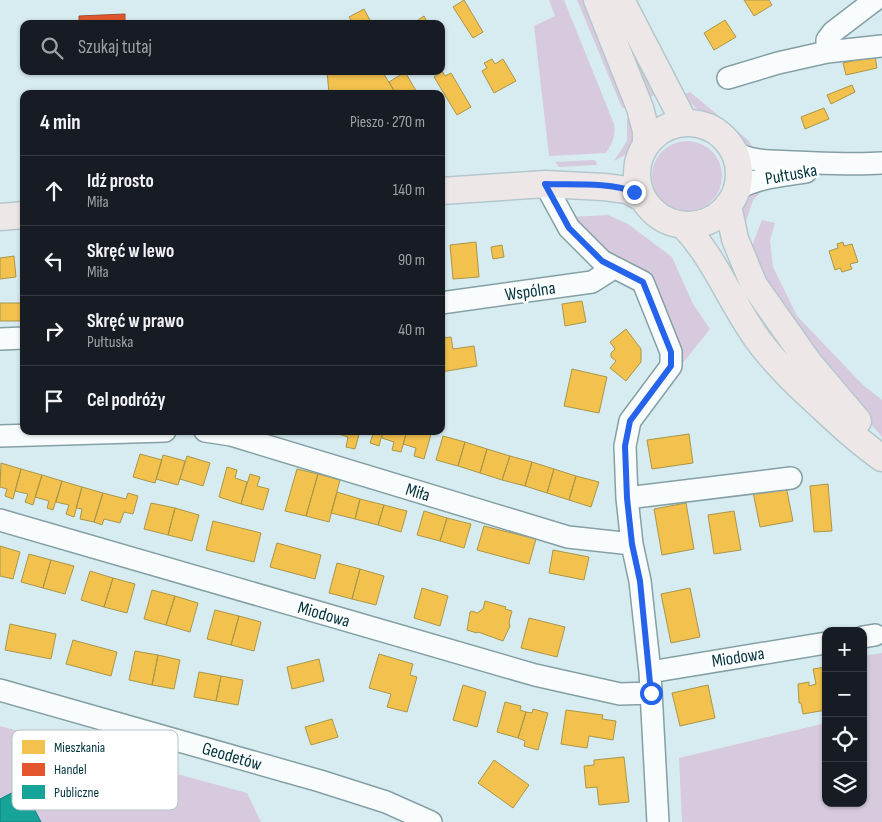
<!DOCTYPE html>
<html lang="pl">
<meta charset="utf-8">
<style>
:root{--surface:#171b24;--page:#20242c;--text:#f1f3f6;--muted:#9ea1a6;--line:#363941}
body{margin:0;font-family:"Sofia Sans Condensed",sans-serif;background:var(--page);color:var(--text)}
.controls{position:absolute;right:15px;bottom:15px;display:grid;overflow:hidden;border-radius:10px;box-shadow:0 1px 4px #0004}
.controls button{width:45px;height:45px;display:grid;place-items:center;padding:0;border:0;border-bottom:1px solid var(--line);background:var(--surface);color:var(--text);font:25px sans-serif}
.stop{position:absolute;width:15px;height:15px;margin:-11px;border:4px solid #2563eb;border-radius:50%;background:#fff}
.stop.end{background:#2563eb;border-color:#fff;box-shadow:0 1px 5px #0008}
.list{margin:0;padding:0;list-style:none}
h2{display:flex;justify-content:space-between;align-items:center;height:65px;margin:0;padding:0 20px;font-size:21px}
h2 small{font-size:16px;font-weight:400;color:var(--muted)}
.list li{display:grid;grid-template-columns:32px 1fr auto;gap:15px;align-items:center;box-sizing:border-box;height:70px;padding:0 20px;border-top:1px solid var(--line)}
.list b{display:block;font-size:19px;white-space:nowrap}
.list p{margin:0;font-size:16px;white-space:nowrap;color:var(--muted)}
.list em{font-size:16px;font-style:normal;color:var(--muted)}
.icon{flex:none;width:28px;height:28px;fill:none;stroke:currentColor;stroke-width:2;stroke-linecap:round;stroke-linejoin:round}
.map{position:relative;flex:none;width:882px;height:822px;overflow:hidden}
.search{position:absolute;background:var(--surface);box-shadow:0 1px 4px #0004;left:20px;top:20px;width:425px;height:55px;display:flex;align-items:center;gap:12px;box-sizing:border-box;padding:0 18px;border-radius:10px;color:var(--muted);font-size:19px}
.panel{position:absolute;background:var(--surface);box-shadow:0 1px 4px #0004;left:20px;top:90px;width:425px;height:345px;border-radius:10px}
.map>svg:first-child{display:block}
.green{fill:#d8cade}
.homes{fill:#f2c14e;stroke:#a99749}
.shops{fill:#e4572e;stroke:#a04c32}
.public{fill:#17a398;stroke:#10827d}
.lines{fill:none;stroke-linecap:round;stroke-linejoin:round}
.minor-casing{stroke:#84a0a5;stroke-width:24}
.major-casing{stroke:#b4c7cc;stroke-width:29}
.minor{stroke:#f9fcfd;stroke-width:21}
.major{stroke:#ede8e7;stroke-width:26}
.route{stroke:#2563eb;stroke-width:6}
.labels{text-anchor:middle;stroke-width:5;stroke-linejoin:round;paint-order:stroke}
.street-label{font-size:18px;fill:#00343d;stroke:#fff}
.key{fill:#fff;stroke:#b2c2c5;stroke-width:1}
.key-label{font-size:14px;fill:#00343d}
</style>
<div class="map">
<svg width="882" height="822" viewBox="0 0 882 822">
<rect width="100%" height="100%" fill="#d7ecf1"/>
<path class="green" d="M549 0H564L614 124C616 136 612 143 606 153L549 156 534 26 555 16Z
M577 0H589L632 104 622 108Z
M612 7 661 92 650 97Z
M690 92 748 140 757 154C754 152 749 151 746 149 740 144 737 134 728 127 710 114 697 115 684 94Z
M636 114C637 141 641 148 614 161L627 141V119Z
M652 176a35 35 0 1 1 70 0a35 35 0 1 1-70 0Z
M593 160 596 161 597 165 559 167 555 162Z
M761 187 759 194 753 200 744 228 740 205 749 193Z
M608 215 628 224 672 257 693 304 710 329 674 374 670 325 570 217Z
M762 220 775 223 770 241 773 267 797 316 863 385 882 400V437L811 355 761 285 750 251Z
M882 653V822H682L679 758 826 723V803H863V656Z
M0 726 247 793 261 822H0Z"/>
<path class="homes" d="M464 0 483 32 473 38 453 7Z
M744 0H769L772 5 754 16Z
M364 9 372 24H353L349 17Z
M424 16 428 24H421L418 20Z
M725 20 736 37 714 50 704 33Z
M875 56 877 68 846 75 843 63Z
M492 59 495 64 503 59 516 81 494 93 482 71 487 68 484 63Z
M327 71H382L396 94H329Z
M442 71 445 76 451 73 471 107 457 115 434 77Z
M405 72 418 94H396L389 82Z
M852 85 855 92 831 104 827 95Z
M824 108 829 119 805 129 801 117Z
M476 242 479 277 453 279 450 245Z
M843 242 844 246 852 244 858 262 850 264 852 269 842 272 840 268 835 270 829 251 838 248 837 244Z
M502 245 504 257 493 259 491 247Z
M14 256 16 277 0 279V258Z
M582 301 586 322 565 326 562 304Z
M0 303H24V321H0Z
M626 329 641 349V362L626 381 610 368 616 361 611 357V353L615 349 610 342Z
M451 337 453 349 474 346 477 366 441 372V338Z
M572 369 607 377 599 413 564 406Z
M335 431H360L355 449 346 447 348 437 335 433Z
M362 431H383L379 446 370 443 373 434Z
M383 431H407L401 452 392 450 394 442 382 438Z
M407 431H432L424 459 414 456 416 448 403 444Z
M689 434 693 463 652 469 647 440Z
M443 436 465 442 458 466 436 460Z
M465 442 487 449 480 473 458 466Z
M487 449 510 456 502 480 480 473Z
M140 454 162 460 155 483 133 477Z
M163 455 185 461 178 485 156 479Z
M187 456 210 463 203 486 180 479Z
M510 456 532 462 525 486 502 480Z
M532 462 554 469 547 493 525 486Z
M1 463 21 469 13 499 5 496 7 489 0 487Z
M227 467 237 470 235 478 247 482 241 504 219 497Z
M21 469 42 475 33 505 25 502 28 494 15 491Z
M297 469 318 474 306 516 285 511Z
M554 469 576 476 569 500 547 493Z
M250 474 260 477 257 486 269 489 263 510 241 504Z
M318 474 340 480 329 522 306 516Z
M42 475 62 481 53 510 47 508 49 501 35 497Z
M576 476 599 482 591 507 569 500Z
M62 481 82 487 74 517 66 514 69 505 56 502Z
M828 484 832 531 814 532 810 486Z
M786 486 793 521 760 527 753 492Z
M82 487 103 493 94 522 80 519 82 509 76 508Z
M337 492 360 499 355 519 331 513Z
M103 493 126 499 128 493 138 496 133 514 124 512 120 523 104 519 102 525 94 522Z
M360 499 384 505 378 525 355 519Z
M151 503 175 508 168 535 144 529Z
M686 503 694 549 662 555 654 509Z
M384 505 407 511 401 532 378 525Z
M175 508 199 515 192 541 168 535Z
M424 511 447 518 440 541 417 535Z
M734 511 741 550 714 554 708 515Z
M447 518 471 524 464 548 440 541Z
M213 521 261 533 254 562 206 550Z
M484 526 536 539 529 564 477 550Z
M277 543 321 555 315 579 270 567Z
M0 546 20 552 13 579 0 576Z
M553 550 589 557 584 580 549 573Z
M29 554 51 560 43 588 21 582Z
M51 560 74 566 65 594 43 588Z
M337 563 360 569 352 599 329 593Z
M360 569 384 576 376 605 352 599Z
M90 571 113 578 104 607 81 600Z
M113 578 135 584 127 613 104 607Z
M422 588 448 596 440 626 414 618Z
M690 588 700 637 671 643 661 594Z
M152 590 175 596 166 625 144 619Z
M175 596 198 603 190 632 166 625Z
M485 601 506 607 505 609 512 611 509 622 510 626 503 641 478 632 477 633 467 630 470 612 472 611 477 613 483 609Z
M215 610 239 616 231 645 207 639Z
M239 616 261 622 254 651 231 645Z
M529 618 565 627 557 657 521 648Z
M10 624 56 634 51 659 5 650Z
M73 640 117 652 111 676 66 664Z
M135 651 158 655 152 685 129 680Z
M379 654 413 664 410 675 417 677 407 712 387 707 391 694 369 688Z
M158 655 180 660 174 689 152 685Z
M319 659 324 681 292 689 287 667Z
M826 667V710L803 714 801 703H799L798 684 809 682V686L816 684 813 669Z
M199 672 221 676 216 701 194 697Z
M221 676 243 680 238 705 216 701Z
M463 685 486 692 477 727 453 720Z
M708 685 715 718 680 726 672 693Z
M505 702 521 706 520 710 526 712 518 738 497 732Z
M533 709 548 713 538 750 524 746 525 741 518 738 526 712 532 713Z
M566 710 603 715 602 719 616 721 613 740 589 736 587 748 561 744Z
M332 719 338 737 311 745 305 727Z
M624 757 629 802 599 805 597 787 586 788 584 766 594 765V760Z
M494 760 529 785 513 808 478 783Z"/>
<path class="shops" d="M125 14V24H79V16Z"/>
<path class="public" d="M23 787 41 822H0V799Z"/>
<g class="lines">
<g class="minor-casing">
<path id="minor" d="M875 0 833 32 827 40V52L882 46
M728 78 778 63 827 52
M735 153C753 162 773 161 792 162 823 163 852 165 882 163
M545 184 569 228 602 261 643 282 671 352V366L630 421 625 446 627 498 632 544 640 581 650 672 658 822
M737 189C759 177 782 176 806 172
M441 303 592 282 614 268
M0 339 24 338
M205 431 231 435 568 537 632 544
M0 436 165 431
M627 498 791 478
M0 520 535 675 620 694 651 693
M863 637 875 635
M650 672 826 643
M0 690 320 781 386 802 431 822"/>
</g>
<g class="major-casing">
<path id="major" d="M597 0 640 108 646 131V144
M621 0 684 122
M637 174a51 51 0 1 1 102 0a51 51 0 1 1-102 0Z
M441 191 545 184 604 187 627 190 642 198
M728 205 735 239 754 285 809 363 858 421
M0 217 24 215
M683 225C715 258 731 303 758 340 778 367 802 389 826 411 844 428 862 444 882 458"/>
</g>
<use href="#minor" class="minor"/>
<use href="#major" class="major"/>
</g>
<g class="lines">
<path class="route" d="M634 192C610 182 571 185 545 184L569 228 602 261 643 282 671 352V366L630 421 625 446 627 498 632 544 640 581 651 693"/>
</g>
<g class="labels">
<g class="street-label">
<text transform="translate(791 174) rotate(-10)" y="6">Pułtuska</text>
<text transform="translate(530 291) rotate(-8)" y="6">Wspólna</text>
<text transform="translate(418 492) rotate(17)" y="6">Miła</text>
<text transform="translate(324 614) rotate(16)" y="6">Miodowa</text>
<text transform="translate(738 657) rotate(-9)" y="6">Miodowa</text>
<text transform="translate(232 756) rotate(16)" y="6">Geodetów</text>
</g>
</g>
<rect x="12" y="730" width="166" height="80" rx="8" class="key"/>
<rect x="22" y="740" width="23" height="14" fill="#f2c14e"/>
<rect x="22" y="763" width="23" height="13" fill="#e4572e"/>
<rect x="22" y="785" width="23" height="14" fill="#17a398"/>
<g class="key-label">
<text x="54" y="752">Mieszkania</text>
<text x="54" y="774">Handel</text>
<text x="54" y="797">Publiczne</text>
</g>
</svg>
<div class="controls">
<button>+</button>
<button>−</button>
<button><svg class="icon" aria-label="locate" viewBox="0 0 24 24"><circle cx="12" cy="12" r="6"/><path d="M12 2v4M12 18v4M2 12h4M18 12h4"/></svg></button>
<button><svg class="icon" aria-label="layers" viewBox="0 0 24 24"><path d="M12 4l9 5-9 5-9-5zM3 14l9 5 9-5"/></svg></button>
</div>
<div class="stop" style="left:651px;top:693px"></div>
<div class="stop end" style="left:634px;top:192px"></div>
<div class="search"><svg class="icon" aria-label="search" viewBox="0 0 24 24"><circle cx="10" cy="10" r="6"/><path d="M15 15l6 6"/></svg>Szukaj tutaj</div>
<section class="panel">
<h2>4 min<small>Pieszo · 270 m</small></h2>
<ul class="list">
<li><svg class="icon" aria-label="ahead" viewBox="0 0 24 24"><path d="M12 20V5M6 11l6-6 6 6"/></svg><div><b>Idź prosto</b><p>Miła</p></div><em>140 m</em></li>
<li><svg class="icon" aria-label="left" viewBox="0 0 24 24"><path d="M17 20v-9H6M10 6l-5 5 5 5"/></svg><div><b>Skręć w lewo</b><p>Miła</p></div><em>90 m</em></li>
<li><svg class="icon" aria-label="right" viewBox="0 0 24 24"><path d="M7 20v-9h11M14 6l5 5-5 5"/></svg><div><b>Skręć w prawo</b><p>Pułtuska</p></div><em>40 m</em></li>
<li><svg class="icon" aria-label="arrive" viewBox="0 0 24 24"><path d="M6 21V4h12l-3 4 3 4H6"/></svg><div><b>Cel podróży</b></div></li>
</ul>
</section>
</div>
